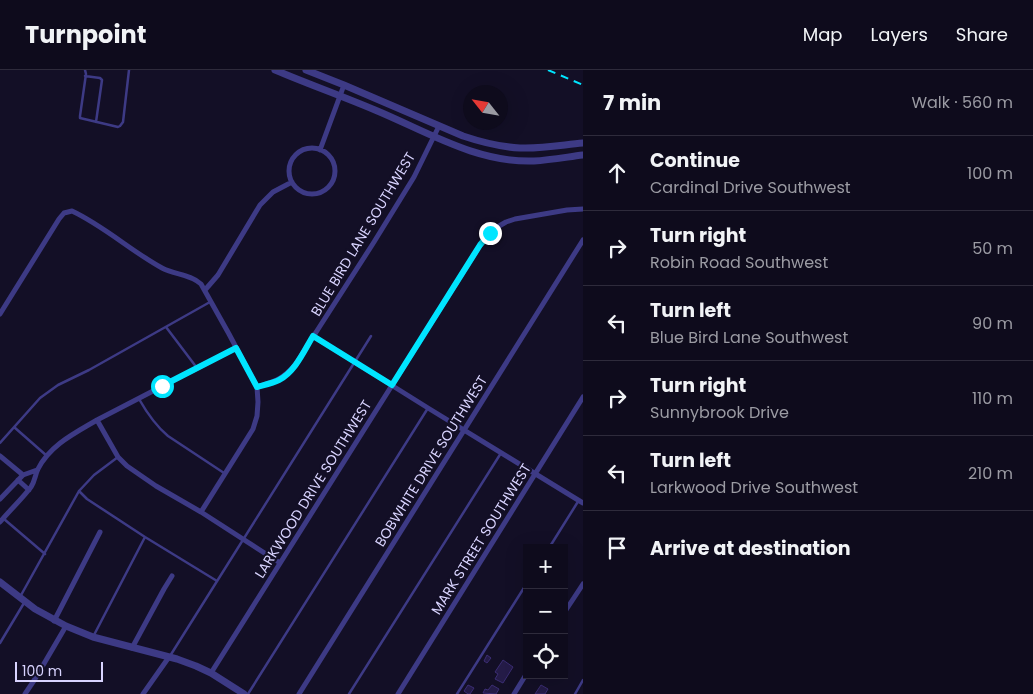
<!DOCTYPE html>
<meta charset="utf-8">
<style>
:root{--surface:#0e0b1c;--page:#1c1929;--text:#f1f3f6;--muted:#9b9ba3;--line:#2e2b3b}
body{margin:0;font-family:Poppins,sans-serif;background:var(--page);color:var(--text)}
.controls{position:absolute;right:15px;bottom:15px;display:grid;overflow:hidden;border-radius:0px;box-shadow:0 5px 20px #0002}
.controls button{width:45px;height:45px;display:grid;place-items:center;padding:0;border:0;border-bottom:1px solid var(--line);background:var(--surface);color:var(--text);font:25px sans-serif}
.compass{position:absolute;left:463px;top:15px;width:45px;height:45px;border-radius:50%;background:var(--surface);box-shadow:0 5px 20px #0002;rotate:301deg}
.scale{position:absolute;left:15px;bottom:12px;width:88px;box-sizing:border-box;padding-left:5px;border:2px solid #d9d4ff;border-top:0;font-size:14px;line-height:18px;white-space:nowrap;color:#d9d4ff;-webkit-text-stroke:4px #130f26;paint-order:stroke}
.stop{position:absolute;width:15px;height:15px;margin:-11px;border:4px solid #00e5ff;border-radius:50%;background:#fff}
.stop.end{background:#00e5ff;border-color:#fff;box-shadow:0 1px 5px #0008}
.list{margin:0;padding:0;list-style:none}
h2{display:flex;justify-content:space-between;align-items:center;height:65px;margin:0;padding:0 20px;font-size:21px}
h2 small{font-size:16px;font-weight:400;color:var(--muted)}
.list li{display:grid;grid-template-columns:32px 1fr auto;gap:15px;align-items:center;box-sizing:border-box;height:75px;padding:0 20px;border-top:1px solid var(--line)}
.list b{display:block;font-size:19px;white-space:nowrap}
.list p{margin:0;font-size:16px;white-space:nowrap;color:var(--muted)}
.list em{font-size:16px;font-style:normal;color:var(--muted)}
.icon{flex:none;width:28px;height:28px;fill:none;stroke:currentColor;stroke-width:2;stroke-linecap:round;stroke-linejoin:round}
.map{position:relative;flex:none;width:583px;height:624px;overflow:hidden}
header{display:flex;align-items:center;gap:30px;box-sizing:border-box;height:70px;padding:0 25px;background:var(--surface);border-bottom:1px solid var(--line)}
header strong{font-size:24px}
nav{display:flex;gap:28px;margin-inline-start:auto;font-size:18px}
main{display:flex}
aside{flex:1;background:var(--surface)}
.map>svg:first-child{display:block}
.building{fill:#241b47;stroke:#3b2d73}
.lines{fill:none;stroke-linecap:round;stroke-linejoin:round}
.service{stroke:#3d3a85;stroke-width:2.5}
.minor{stroke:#3d3a85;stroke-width:5}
.tertiary{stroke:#3d3a85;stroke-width:7}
.rail{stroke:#00e5ff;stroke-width:2;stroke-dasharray:8 6;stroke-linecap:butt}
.route{stroke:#00e5ff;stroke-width:6}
.labels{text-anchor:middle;stroke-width:4.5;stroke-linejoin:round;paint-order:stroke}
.street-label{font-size:14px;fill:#d9d4ff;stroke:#130f26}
</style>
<header>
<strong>Turnpoint</strong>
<nav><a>Map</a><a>Layers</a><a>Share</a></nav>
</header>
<main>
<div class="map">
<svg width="583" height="624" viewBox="0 0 583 624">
<rect width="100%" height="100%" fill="#130f26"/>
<path class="building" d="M487 585 491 588 487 593 484 591Z
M503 590 513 597 503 613 495 609 498 604 495 602Z
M468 615 474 618 470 624H468L464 621Z
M492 615 499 619 496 624 483 623 485 619 488 620Z
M541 615 548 619 545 624H535Z"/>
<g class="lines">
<path class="service" d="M85 0 86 4 80 46V48L118 57 120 56 123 52 129 0
M85 6 100 8 102 10 96 52
M166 257 197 298
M139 329C147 343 156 356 168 366L224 403
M14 357 47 386
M0 373 40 328 58 315 89 300 210 232
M79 421 87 429 145 467 217 511
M4 449 45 484
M549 478 579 430
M20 527 79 421 94 405 118 387
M94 565 145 467
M0 573 24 533
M170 586 371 266
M248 624 428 338
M349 624 501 383
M457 624 527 513
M575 624 583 610"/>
<path class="minor" d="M289 101a23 23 0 1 1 46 0a23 23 0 1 1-46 0Z
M320 80 344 15
M205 220 218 205 260 135 273 122 292 112
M0 244 59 149 64 143 72 141C104 156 131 181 162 198 175 205 190 204 201 214L229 264 257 317 258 332 257 346 253 359 201 442
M313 266 428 338 583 433
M257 317C275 311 282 310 295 295L374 172 414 107 439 56
M97 350 118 387 127 396 156 416 201 442 280 493
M0 386 23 405
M18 410 29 420
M0 429 23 405 37 400
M0 452C10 440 22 429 31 417 35 411 35 405 38 399 50 375 75 363 97 350L236 278
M564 543 583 514
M54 551 100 462
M132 578 164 519 172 506
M211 603 484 169 494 159 506 152 515 149 567 140 583 139
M25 624 35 609 66 556
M143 624 169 587
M299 624 583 170
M398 624 583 327
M514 624 527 603"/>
<path class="tertiary" d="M275 0C308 14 342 26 375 40 426 61 476 93 534 91 550 90 567 87 583 85
M306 0 344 15 463 66C481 72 501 77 520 78 541 79 562 75 583 73
M0 512 35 539 66 556 93 567 177 589 196 596 211 603 244 624"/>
<path class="rail" d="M548 0 583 15"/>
</g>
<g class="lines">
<path class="route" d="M162 316 236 278 257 317C264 315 273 313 279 310 295 302 304 281 313 266L392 315 480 175 490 163"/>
</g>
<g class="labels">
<g class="street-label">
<text transform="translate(363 164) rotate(-59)" y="5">BLUE BIRD LANE SOUTHWEST</text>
<text transform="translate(431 391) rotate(-58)" y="5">BOBWHITE DRIVE SOUTHWEST</text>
<text transform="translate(313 419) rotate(-58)" y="5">LARKWOOD DRIVE SOUTHWEST</text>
<text transform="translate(481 469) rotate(-58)" y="5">MARK STREET SOUTHWEST</text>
</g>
</g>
</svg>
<div class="controls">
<button>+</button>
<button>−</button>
<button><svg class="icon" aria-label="locate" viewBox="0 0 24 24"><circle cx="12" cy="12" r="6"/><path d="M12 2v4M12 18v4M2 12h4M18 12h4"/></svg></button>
</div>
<svg class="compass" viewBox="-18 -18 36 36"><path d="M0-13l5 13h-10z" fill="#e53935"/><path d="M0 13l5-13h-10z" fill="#9b9ba3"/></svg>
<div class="scale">100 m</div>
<div class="stop" style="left:162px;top:316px"></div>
<div class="stop end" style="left:490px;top:163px"></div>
</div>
<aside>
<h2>7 min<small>Walk · 560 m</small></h2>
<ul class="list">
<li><svg class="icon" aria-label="ahead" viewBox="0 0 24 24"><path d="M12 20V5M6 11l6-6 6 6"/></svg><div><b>Continue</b><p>Cardinal Drive Southwest</p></div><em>100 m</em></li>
<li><svg class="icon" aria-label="right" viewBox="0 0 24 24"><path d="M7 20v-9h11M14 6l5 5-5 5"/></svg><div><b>Turn right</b><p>Robin Road Southwest</p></div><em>50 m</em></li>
<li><svg class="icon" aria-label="left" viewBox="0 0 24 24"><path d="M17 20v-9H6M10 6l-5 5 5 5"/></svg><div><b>Turn left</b><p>Blue Bird Lane Southwest</p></div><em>90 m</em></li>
<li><svg class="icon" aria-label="right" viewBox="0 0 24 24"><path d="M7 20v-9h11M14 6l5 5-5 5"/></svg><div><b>Turn right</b><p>Sunnybrook Drive</p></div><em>110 m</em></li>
<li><svg class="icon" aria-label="left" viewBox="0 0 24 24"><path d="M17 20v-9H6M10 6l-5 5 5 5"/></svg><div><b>Turn left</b><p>Larkwood Drive Southwest</p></div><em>210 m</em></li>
<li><svg class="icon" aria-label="arrive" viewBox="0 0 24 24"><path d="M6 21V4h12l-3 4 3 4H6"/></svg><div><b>Arrive at destination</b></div></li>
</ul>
</aside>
</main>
